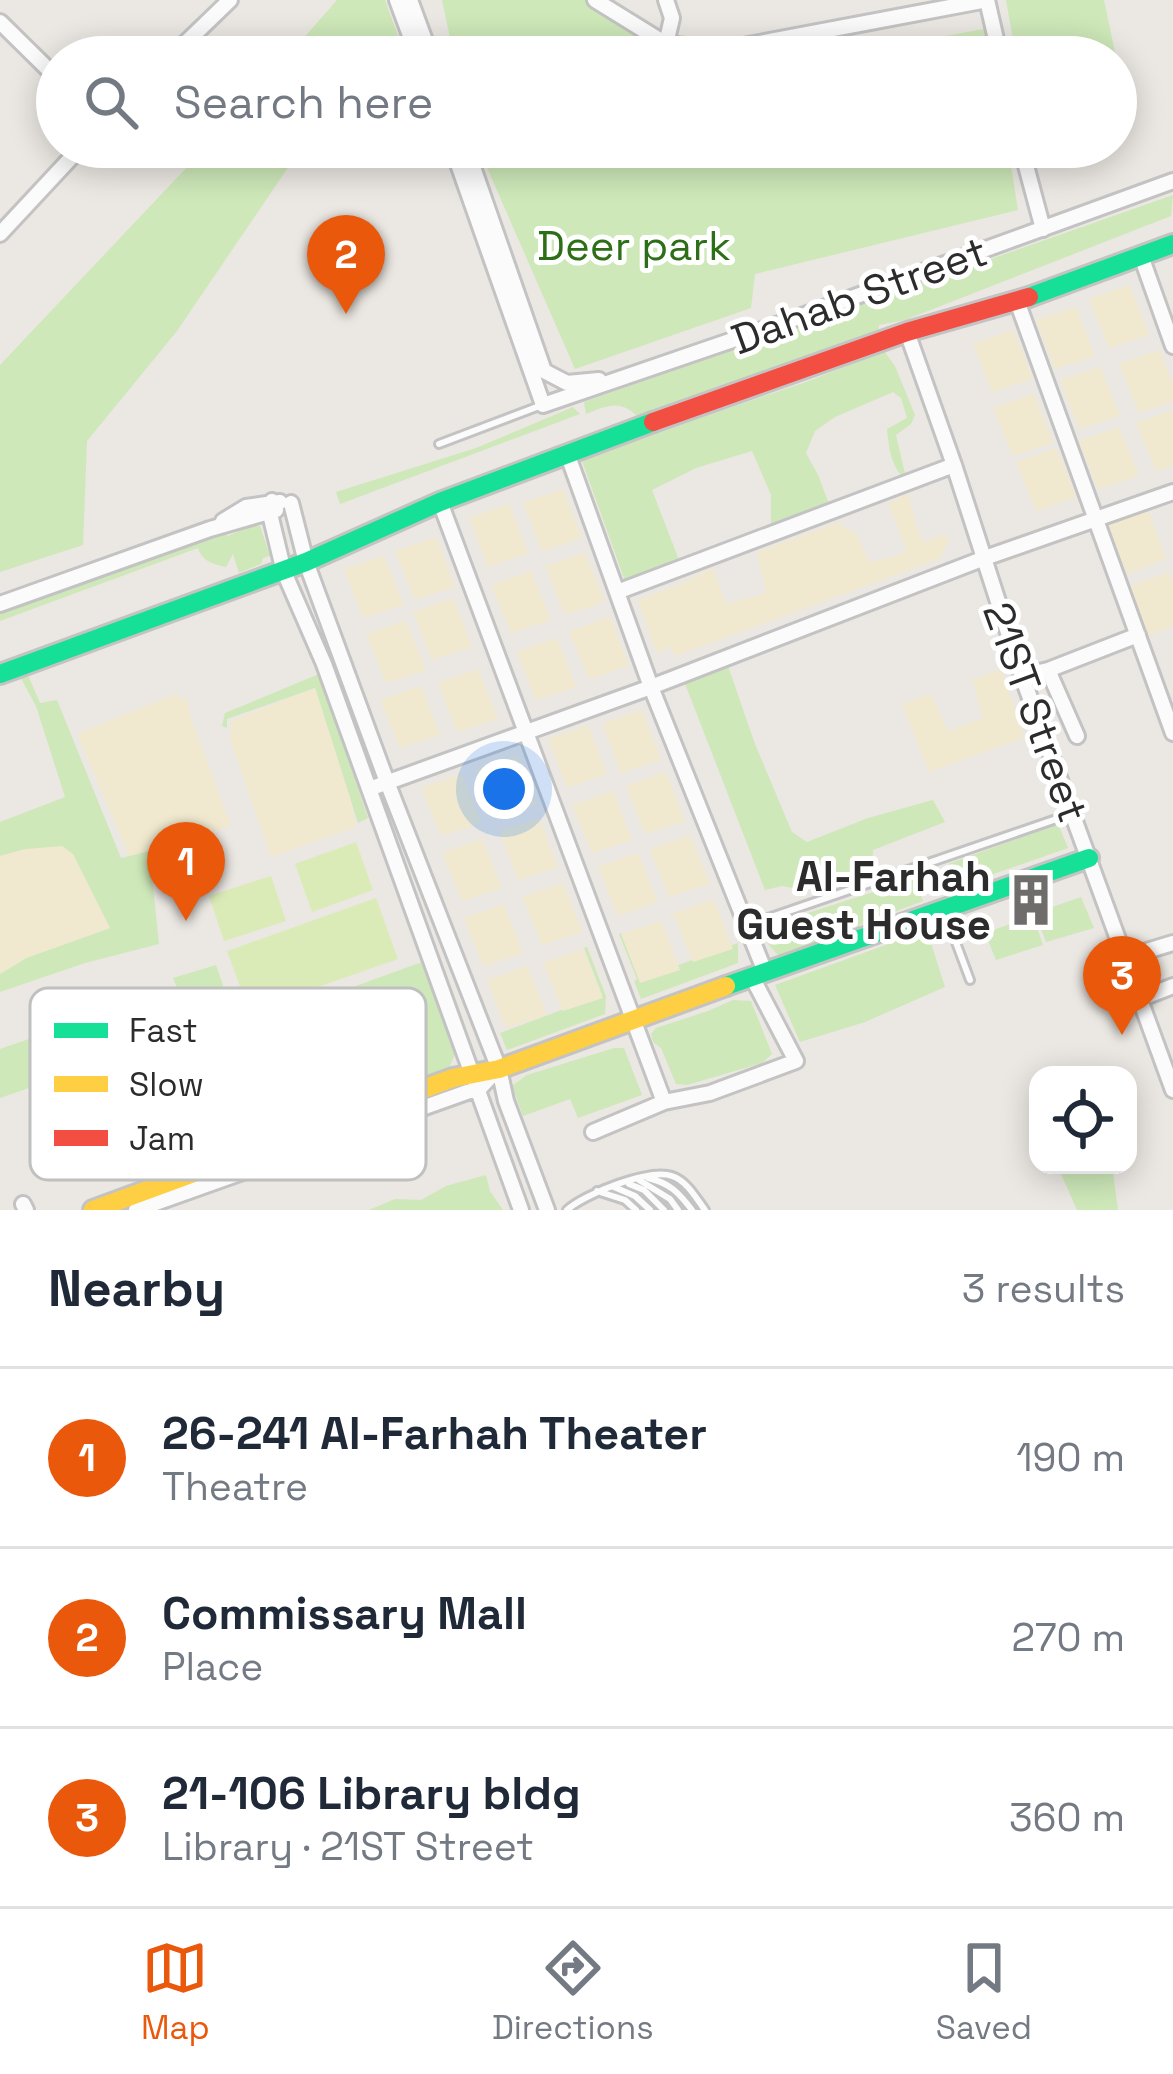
<!DOCTYPE html>
<meta charset="utf-8">
<style>
:root{--surface:#fff;--page:#f2f2f3;--text:#1f2937;--muted:#747a83;--line:#e0e1e3;--accent:#ea580c}
body{margin:0;font-family:"Space Grotesk",sans-serif;background:var(--page);color:var(--text)}
.controls{position:absolute;right:36px;bottom:36px;display:grid;overflow:hidden;border-radius:24px;box-shadow:0 6px 30px #0003}
.controls button{width:108px;height:108px;display:grid;place-items:center;padding:0;border:0;border-bottom:3px solid var(--line);background:var(--surface);color:var(--text);font:60px sans-serif}
.you{position:absolute;left:504px;top:789px;width:42px;height:42px;margin:-30px;border:9px solid #fff;border-radius:50%;background:#1a73e8;box-shadow:0 0 0 18px #1a73e833}
.badge{display:grid;place-items:center;width:78px;height:78px;border-radius:50%;background:var(--accent);color:#fff;font-size:39px;font-weight:700}
.pin{position:absolute;translate:-50% -99px;filter:drop-shadow(0 3px 6px #0008)}
.pin::after{content:'';position:absolute;top:63px;width:42px;height:36px;background:inherit;clip-path:polygon(0 0,100% 0,50% 100%)}
.list{margin:0;padding:0;list-style:none}
h2{display:flex;justify-content:space-between;align-items:center;height:156px;margin:0;padding:0 48px;font-size:51px}
h2 small{font-size:39px;font-weight:400;color:var(--muted)}
.list li{display:grid;grid-template-columns:78px 1fr auto;gap:36px;align-items:center;box-sizing:border-box;height:180px;padding:0 48px;border-top:3px solid var(--line)}
.list b{display:block;font-size:45px;white-space:nowrap}
.list p{margin:0;font-size:39px;white-space:nowrap;color:var(--muted)}
.list em{font-size:39px;font-style:normal;color:var(--muted)}
.icon{flex:none;width:66px;height:66px;fill:none;stroke:currentColor;stroke-width:2;stroke-linecap:round;stroke-linejoin:round}
.map{position:relative;flex:none;width:1173px;height:1210px;overflow:hidden}
.search{position:absolute;background:var(--surface);box-shadow:0 6px 30px #0003;left:36px;right:36px;top:36px;height:132px;display:flex;align-items:center;gap:30px;box-sizing:border-box;padding:0 42px;border-radius:66px;color:var(--muted);font-size:45px}
.sheet{height:696px;background:var(--surface)}
nav{display:flex;justify-content:space-around;align-items:center;box-sizing:border-box;height:168px;border-top:3px solid var(--line);background:var(--surface);font-size:33px;color:var(--muted)}
nav a{display:grid;justify-items:center;gap:6px}
nav .on{color:var(--accent)}
.map>svg:first-child{display:block}
.green{fill:#cee8b9}
.sand{fill:#f0e9cf}
.pitch{fill:#daebb7}
.lines{fill:none;stroke-linecap:round;stroke-linejoin:round}
.lane-casing{stroke:#c4c3c3;stroke-width:12}
.street-casing{stroke:#c4c3c3;stroke-width:20}
.fast-casing{stroke:#c4c3c3;stroke-width:24}
.slow-casing{stroke:#c4c3c3;stroke-width:24}
.jam-casing{stroke:#c4c3c3;stroke-width:24}
.lane{stroke:#fcfbfb;stroke-width:6}
.street{stroke:#fcfbfb;stroke-width:14}
.fast{stroke:#16e098;stroke-width:18}
.slow{stroke:#ffcf43;stroke-width:18}
.jam{stroke:#f24e42;stroke-width:18}
.labels{text-anchor:middle;stroke-width:10;stroke-linejoin:round;paint-order:stroke}
.park-label{font-size:42px;fill:#2c6f17;stroke:#fff}
.street-label{font-size:42px;fill:#2c2c2c;stroke:#fff}
.poi-label{font-size:42px;font-weight:bold;fill:#2c2c2c;stroke:#fff;text-anchor:end}
.key{fill:#fff;stroke:#c0c0c0;stroke-width:3}
.key-label{font-size:33px;fill:#2c2c2c}
</style>
<div class="map">
<svg width="1173" height="1210" viewBox="0 0 1173 1210">
<rect width="100%" height="100%" fill="#ebe7e2"/>
<path class="green" d="M337 0H385L405 55 287 57Z
M442 0H586L665 57H454Z
M1006 0H1104L1116 57H1016Z
M989 28 993 57H877L875 49Z
M206 147H302L177 331 87 441 83 545 0 572V365Z
M478 147H1008L1018 210 755 274 751 308 575 369Z
M1173 195 1171 216 905 320 879 325 878 335 645 416H637C619 399 607 406 586 414L584 402Z
M884 351 895 366 915 415 911 424 896 435 905 474 902 477C890 462 889 447 887 429L907 418 901 398 893 392 835 417 815 431 806 453 818 475 829 504 771 525V495L752 451 696 468 652 490 679 560 625 581 581 458 806 382Z
M573 407 580 414 340 504 336 492 476 448Z
M251 526H260L270 556 263 558 261 564 239 573 233 554 226 567C212 564 202 561 198 548L0 621V613L211 534 224 532 228 536Z
M728 666 755 744 792 832 807 842 868 818 933 800 945 822 873 850 872 864 803 890 782 886 765 890 684 681 706 671Z
M27 673 40 703 57 700 121 858 178 844 187 859 151 868 159 944 85 963 0 992V974L26 958 110 928 95 901 26 849 0 856V822L65 797 36 706 19 675Z
M319 674 368 818 358 823 315 688 227 719V728L222 726 225 713Z
M1058 824 1068 848 959 886 948 864Z
M914 879 923 901 779 956 755 930Z
M1081 897 1094 928 1046 942 1035 913Z
M1033 916 1043 945 996 960 985 933Z
M622 933 641 979 738 943V963L641 999 634 981 637 979 619 934Z
M919 933 937 935 931 943 945 987 865 1022 800 1042 775 985Z
M587 947 606 996 605 1014 507 1050 500 1033 602 995 584 948Z
M422 962 446 1029 457 1050 449 1068 330 1110 287 1011Z
M216 965 240 1035 200 1048 173 978Z
M733 1000 751 1001 772 1054 762 1063 687 1085 676 1084 661 1048 653 1042 651 1034 656 1028 708 1011Z
M49 1032 61 1077 0 1098V1049Z
M614 1048H624L642 1095 578 1118 570 1099 523 1116 512 1086 527 1075Z
M1057 1165H1112L1118 1210H1077Z
M486 1175 490 1191 503 1210H369L395 1199 421 1200 446 1186Z"/>
<path class="sand" d="M1130 285 1149 335 1109 348 1089 299Z
M1076 307 1095 356 1055 369 1036 320Z
M1013 330 1033 379 992 392 973 344Z
M1159 350 1173 385V401L1139 413 1119 364Z
M1100 367 1120 416 1079 429 1060 380Z
M1034 394 1053 443 1013 456 993 408Z
M1173 410V466L1156 471 1136 423Z
M1119 427 1139 476 1098 489 1079 441Z
M1056 448 1076 497 1036 511 1016 462Z
M563 489 582 538 542 551 523 503Z
M908 494 920 538 925 542 944 534 950 540 939 559 675 656 670 646 657 654 638 601C651 594 663 591 676 586 689 581 699 573 713 568L726 604 766 593 757 552 840 522 844 528 856 533 869 562 891 558 907 550 888 503Z
M509 504 528 553 488 567 469 518Z
M1148 510 1166 559 1127 574 1108 525Z
M436 537 455 587 415 600 395 551Z
M585 553 605 602 565 615 545 566Z
M384 556 404 605 363 618 344 569Z
M531 571 551 620 511 633 491 585Z
M1169 572 1173 584V626L1147 636 1129 587Z
M453 598 472 647 432 660 413 612Z
M610 617 629 666 589 679 569 631Z
M406 621 426 670 386 683 366 634Z
M557 638 576 687 536 700 517 652Z
M478 669 498 719 457 732 438 683Z
M1001 669 1022 730 1023 738 929 772 902 704 931 694 948 731 983 718 972 680Z
M421 686 440 735 400 748 380 700Z
M315 688 351 801 356 827 271 857 230 739 231 721Z
M176 694 181 700 187 697 189 712 231 826 129 856 78 736 81 732Z
M642 710 661 760 621 773 602 724Z
M588 725 607 774 567 788 548 739Z
M517 755 536 804 496 817 476 769Z
M666 772 685 821 645 834 626 786Z
M462 774 481 823 441 836 421 788Z
M613 791 632 840 592 853 572 805Z
M539 818 558 867 518 880 499 831Z
M690 835 710 884 669 897 650 849Z
M482 839 502 888 462 901 442 853Z
M62 846 73 854 110 928 26 958 0 974V856L26 849Z
M638 853 658 902 618 916 598 867Z
M563 883 582 932 542 945 522 897Z
M714 900 733 949 693 962 673 913Z
M504 904 523 953 483 966 464 918Z
M661 921 680 970 640 983 621 934Z
M583 949 603 998 563 1011 543 963Z
M527 966 547 1015 506 1028 487 980Z"/>
<path class="pitch" d="M356 842 373 890 312 912 295 864Z
M271 876 286 921 224 941 209 896Z
M376 898 398 959 249 1011 227 951Z"/>
<g class="lines">
<g class="lane-casing">
<path id="lane" d="M439 444 542 405
M945 913 970 980
M748 925 1071 814
M648 1178C670 1183 679 1193 692 1210
M639 1180 670 1199 678 1210
M629 1184 644 1190 664 1210
M614 1187 635 1196 650 1210
M597 1191 625 1200 636 1210
M567 1210C584 1194 650 1168 672 1176 687 1181 696 1198 705 1210"/>
</g>
<g class="street-casing">
<path id="street" d="M397 0 418 57
M410 0 431 57
M595 0 666 44 722 50 987 0
M666 0 672 18 666 44
M987 0 1000 57
M0 22 57 78
M171 57 230 0
M452 147 543 405 788 321 1173 181
M466 147 544 371 567 383 599 380
M1021 147 1043 229
M0 234 81 147
M1141 256 1173 346
M1017 301 1173 733
M907 332 954 465 1022 676 1173 1090
M567 453 651 687 765 972
M272 501 270 514 284 572 324 664 521 1210
M440 502 664 1102
M291 503 306 562 387 782 499 1069 506 1101 547 1210
M223 521 246 507 280 502
M617 592 954 465
M0 604 210 529 276 510
M1048 670 1138 635
M1022 676 1048 670 1077 736
M369 789 651 687 982 559 1173 492
M1127 957 1173 943
M1140 999 1173 986
M593 1132 664 1102 710 1093 796 1061 752 977
M23 1204 26 1210
M136 1210 481 1087 498 1069"/>
</g>
<g class="fast-casing">
<path id="fast" d="M1029 297 1173 244
M0 674 306 562 440 502 653 422
M726 986 1089 858"/>
</g>
<g class="slow-casing">
<path id="slow" d="M93 1210 453 1078 499 1069 726 986"/>
</g>
<g class="jam-casing">
<path id="jam" d="M653 422 907 332 1029 297"/>
</g>
<use href="#lane" class="lane"/>
<use href="#street" class="street"/>
<use href="#fast" class="fast"/>
<use href="#slow" class="slow"/>
<use href="#jam" class="jam"/>
</g>
<defs>
<g id="building-bare" transform="scale(4.14)"><path d="M-4-6H4V6H1V3H-1V6H-4ZM-2.5-4.3h1.7v1.8h-1.7ZM.8-4.3h1.7v1.8H.8ZM-2.5-1h1.7V.8h-1.7ZM.8-1h1.7V.8H.8Z" fill="#6f6d6c" stroke="#fff" stroke-width="2.5" paint-order="stroke"/></g>
</defs>
<g fill-rule="evenodd">
<use href="#building-bare" x="1031" y="900"/>
</g>
<g class="labels">
<g class="park-label">
<text x="634" y="260">Deer park</text>
</g>
<g class="street-label">
<text transform="translate(859 295) rotate(-20)" y="15">Dahab Street</text>
<text transform="translate(1036 712) rotate(70)" y="15">21ST Street</text>
</g>
<g class="poi-label">
<text x="991" y="891">Al-Farhah<tspan x="991" dy="48">Guest House</tspan></text>
</g>
</g>
<rect x="30" y="988" width="396" height="192" rx="18" class="key"/>
<rect x="54" y="1023" width="54" height="15" fill="#16e098"/>
<rect x="54" y="1076" width="54" height="16" fill="#ffcf43"/>
<rect x="54" y="1130" width="54" height="16" fill="#f24e42"/>
<g class="key-label">
<text x="129" y="1042">Fast</text>
<text x="129" y="1096">Slow</text>
<text x="129" y="1150">Jam</text>
</g>
</svg>
<div class="controls">
<button><svg class="icon" aria-label="locate" viewBox="0 0 24 24"><circle cx="12" cy="12" r="6"/><path d="M12 2v4M12 18v4M2 12h4M18 12h4"/></svg></button>
</div>
<div class="you"></div>
<div class="pin badge" style="left:186px;top:921px">1</div>
<div class="pin badge" style="left:346px;top:314px">2</div>
<div class="pin badge" style="left:1122px;top:1035px">3</div>
<div class="search"><svg class="icon" aria-label="search" viewBox="0 0 24 24"><circle cx="10" cy="10" r="6"/><path d="M15 15l6 6"/></svg>Search here</div>
</div>
<section class="sheet">
<h2>Nearby<small>3 results</small></h2>
<ul class="list">
<li><span class="badge">1</span><div><b>26-241 Al-Farhah Theater</b><p>Theatre</p></div><em>190 m</em></li>
<li><span class="badge">2</span><div><b>Commissary Mall</b><p>Place</p></div><em>270 m</em></li>
<li><span class="badge">3</span><div><b>21-106 Library bldg</b><p>Library · 21ST Street</p></div><em>360 m</em></li>
</ul>
</section>
<nav>
<a class="on"><svg class="icon" aria-label="map" viewBox="0 0 24 24"><path d="M3 6l6-2 6 2 6-2v14l-6 2-6-2-6 2zM9 4v14M15 6v14"/></svg>Map</a>
<a><svg class="icon" aria-label="directions" viewBox="0 0 24 24"><path d="M12 3l9 9-9 9-9-9zM9 14v-3h6M13 9l2 2-2 2"/></svg>Directions</a>
<a><svg class="icon" aria-label="saved" viewBox="0 0 24 24"><path d="M7 4h10v16l-5-4-5 4z"/></svg>Saved</a>
</nav>
